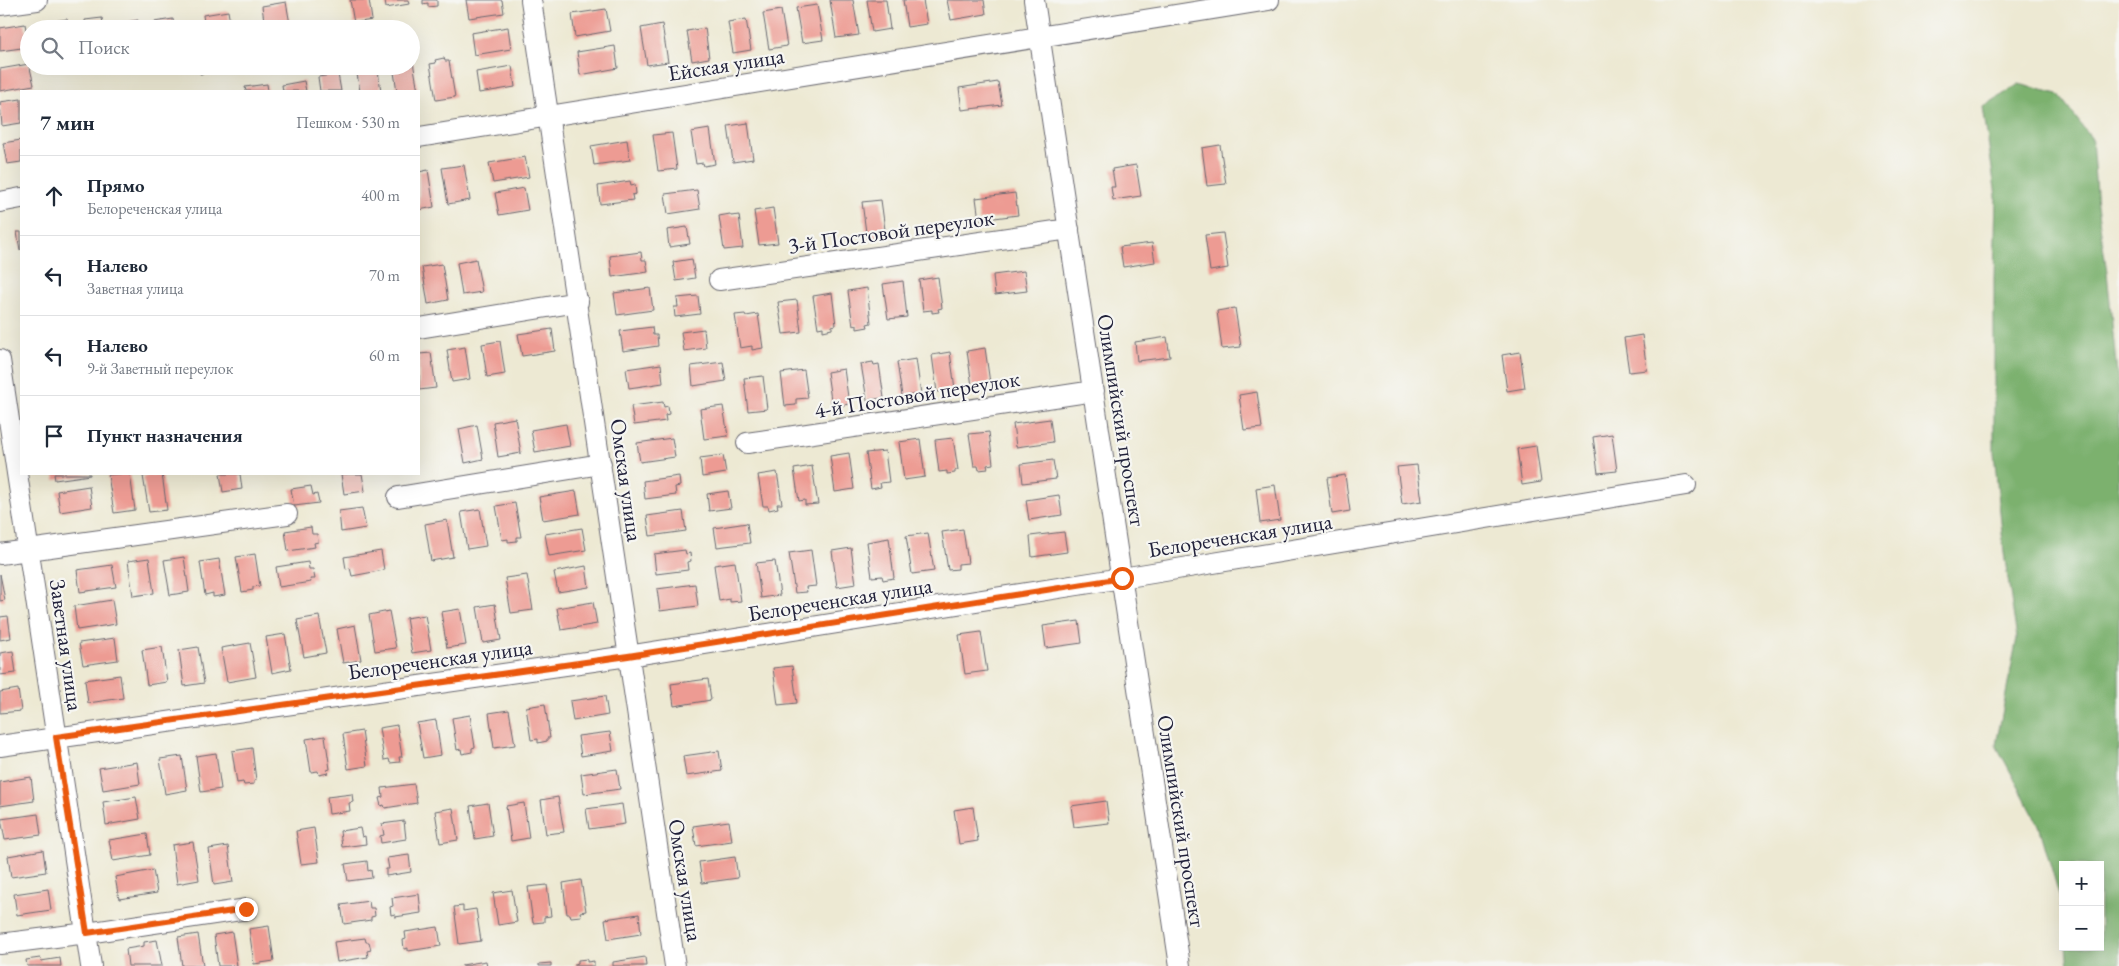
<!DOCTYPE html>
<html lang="ru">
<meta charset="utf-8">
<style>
:root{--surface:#fff;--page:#f6f6f7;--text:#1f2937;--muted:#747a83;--line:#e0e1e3}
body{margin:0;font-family:"EB Garamond",serif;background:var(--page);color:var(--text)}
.controls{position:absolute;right:15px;bottom:15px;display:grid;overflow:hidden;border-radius:0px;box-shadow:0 5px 20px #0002}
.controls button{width:45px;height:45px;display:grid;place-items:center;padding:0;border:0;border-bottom:1px solid var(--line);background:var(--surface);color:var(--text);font:25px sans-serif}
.stop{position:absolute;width:15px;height:15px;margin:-11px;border:4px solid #ea580c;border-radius:50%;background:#fff}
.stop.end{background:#ea580c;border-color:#fff;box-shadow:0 1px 5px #0008}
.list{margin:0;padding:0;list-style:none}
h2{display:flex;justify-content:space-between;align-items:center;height:65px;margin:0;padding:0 20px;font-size:21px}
h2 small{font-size:16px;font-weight:400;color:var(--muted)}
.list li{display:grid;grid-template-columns:32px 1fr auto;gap:15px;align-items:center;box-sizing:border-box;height:80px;padding:0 20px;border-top:1px solid var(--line)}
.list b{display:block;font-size:19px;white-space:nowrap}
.list p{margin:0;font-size:16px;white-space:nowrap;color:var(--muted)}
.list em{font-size:16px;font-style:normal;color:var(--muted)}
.icon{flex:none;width:28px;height:28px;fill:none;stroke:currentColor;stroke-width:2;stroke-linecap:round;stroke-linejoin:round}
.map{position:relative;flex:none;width:2119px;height:966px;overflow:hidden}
.search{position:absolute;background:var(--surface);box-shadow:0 5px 20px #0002;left:20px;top:20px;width:400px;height:55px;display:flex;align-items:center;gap:12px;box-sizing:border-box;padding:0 18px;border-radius:28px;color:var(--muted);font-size:19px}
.panel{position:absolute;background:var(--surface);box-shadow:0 5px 20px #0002;left:20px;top:90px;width:400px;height:385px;border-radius:0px}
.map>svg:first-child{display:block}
.forest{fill:#7bb16e;stroke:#4e6a54}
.building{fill:#ed9b93}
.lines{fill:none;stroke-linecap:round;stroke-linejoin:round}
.minor-casing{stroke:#696870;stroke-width:22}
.minor{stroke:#fff;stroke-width:20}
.route{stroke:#ea580c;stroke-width:6}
.labels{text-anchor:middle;stroke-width:4.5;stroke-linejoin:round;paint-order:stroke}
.street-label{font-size:22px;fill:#22223b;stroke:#f6f6f2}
</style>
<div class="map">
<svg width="2119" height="966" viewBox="0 0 2119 966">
<rect width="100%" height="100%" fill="#f6f6f2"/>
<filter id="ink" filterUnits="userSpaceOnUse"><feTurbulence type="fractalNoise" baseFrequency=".02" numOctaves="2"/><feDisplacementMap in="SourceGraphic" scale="10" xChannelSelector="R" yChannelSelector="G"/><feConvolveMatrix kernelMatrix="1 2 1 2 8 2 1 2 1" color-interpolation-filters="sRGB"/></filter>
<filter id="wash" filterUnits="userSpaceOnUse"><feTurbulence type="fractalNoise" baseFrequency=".0096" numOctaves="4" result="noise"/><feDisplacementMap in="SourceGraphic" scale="20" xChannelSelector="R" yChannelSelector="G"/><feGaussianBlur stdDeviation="1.12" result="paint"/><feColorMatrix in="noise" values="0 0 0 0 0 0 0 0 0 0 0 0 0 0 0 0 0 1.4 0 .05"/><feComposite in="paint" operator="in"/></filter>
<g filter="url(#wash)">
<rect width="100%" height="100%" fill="#ede9d3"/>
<path class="forest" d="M2019 84 2058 94 2092 139 2097 206 2107 272 2119 394V966H2068L2066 947H2100V865H2063V918L2060 898 2039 825 1996 745 2017 638 2004 553 1994 452V278L1996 196 1983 107Z"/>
<g id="blocks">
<path class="building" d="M350 0H369L372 20 354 23Z
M385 0H408L409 4 386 8Z
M423 0H437V6L428 7V3L423 4Z
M466 0H502L504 13 469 18Z
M830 0H853L859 35 836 38Z
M867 0H886L890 29 872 32Z
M903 0H923L927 24 907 27Z
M947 0H984L986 14 951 20Z
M286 2 290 24 265 28 262 6Z
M817 5 823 40 802 43 796 8Z
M606 9 610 31 575 37 572 14Z
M781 10 787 46 769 49 763 13Z
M228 11 231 29H205L203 15Z
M102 18 104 29H86L85 20Z
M67 19 69 29H47V26L55 25 54 21Z
M173 19 174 29H155L154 22Z
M746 19 751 50 733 53 728 22Z
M138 20 139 29H121L120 23Z
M25 24 29 47 0 51V28Z
M662 24 668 62 647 65 641 28Z
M508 27 511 49 474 55 471 33Z
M705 28 709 58 692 61 687 31Z
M615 46 618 68 580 75 577 52Z
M444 58 445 61H449L455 97 436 100 430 64 436 63 435 60Z
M413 62 418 91H397L393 66H411V63Z
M29 64 34 85 0 91V69Z
M199 66H235L236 68 200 74Z
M512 66 515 87 479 93 476 72Z
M378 71 381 91H360L357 74Z
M338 74 341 91H320L318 77Z
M304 81 306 91H283L282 85Z
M998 82 1002 105 962 110 959 88Z
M267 84 268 91H246L245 87Z
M21 99V123L2 126 0 102Z
M748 123 753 159 733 162 728 126Z
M710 129 715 164 704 166 703 163 696 164 691 132Z
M672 133 677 169 658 171 653 135Z
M21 140V162L7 164 3 143Z
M627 140 630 160 594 165 591 146Z
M1220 145 1226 184 1207 186 1202 148Z
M525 157 529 177 493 183 489 163Z
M464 165 470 200 448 204 442 168Z
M1136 165 1141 196 1113 200 1111 187H1115L1112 169Z
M428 170 434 207 419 210V172Z
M630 181 631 185 635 184 636 194 632 195 633 200 600 204 598 186Z
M524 188 528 210 499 215 495 193Z
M697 190 700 209 668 214 665 194Z
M1015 193 1018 215 979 220 976 198Z
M881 200 886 237 867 240 862 202Z
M773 208 778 243 759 245 754 211Z
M730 214 731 216 739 215 743 248 724 250 719 216Z
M687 227 690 244 669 247 667 230Z
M17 232H21V249L20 250Z
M1223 233 1228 268 1210 271 1205 235Z
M1152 243 1155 262 1123 267 1120 247Z
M641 252 642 260H646L648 272 612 277 610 256Z
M476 259 482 292 462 295 457 263Z
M692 259 695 278 676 281 673 262Z
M442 264 448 300 428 304 422 267Z
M1024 271 1027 291 995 295 993 275Z
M938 277 942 308 938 309 939 312 932 313V310L923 311 919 280Z
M903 281 907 317 888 319 883 284Z
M650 288 653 310 617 315 614 293Z
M867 288 871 323 867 324 868 327 857 329V325L853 326 848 291Z
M832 293 836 325 832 326V329L823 331V327L818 328 813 296Z
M698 296 700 314 675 317 674 307H678L677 298Z
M797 300 801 332 783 334 778 302Z
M1235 308 1241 347 1222 349 1217 311Z
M745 314 746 316 758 314 763 348 752 350V346L740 348 735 315Z
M652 327 653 335H657L658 346 623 351 620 331Z
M552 329 555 351 522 356 518 334Z
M704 329 706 348 684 351 681 332Z
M1642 335 1647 370 1629 372 1624 338Z
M1167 337 1170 357 1137 361 1135 342Z
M500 341 505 374 487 377 482 344Z
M465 347 470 379 452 382 447 350Z
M985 348 990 383 972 386 967 351Z
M950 352 955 389 937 392 932 355Z
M1520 352 1525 388 1507 391 1502 355Z
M431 353 436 388 419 390V354Z
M916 359 921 394 902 396 897 362Z
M723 362 726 381 693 386 691 366Z
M873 362 874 365 879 364 884 398 867 400 861 364Z
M661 364 663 383 629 388 626 369Z
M844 369 849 404 832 407 827 372Z
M804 370 808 398 796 399V405L785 406 781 373Z
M763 376 767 409 748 411 744 378Z
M1257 392 1262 428 1244 430 1239 395Z
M663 402 664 407 668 406 669 414 665 415 666 421 634 425 631 406Z
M723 406 728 436 704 439 700 409Z
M515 418 521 453 498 457 493 422Z
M1050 419 1053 442 1016 447 1013 424Z
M566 424 570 446 535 452 531 430Z
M477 425 483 459 465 463 459 429Z
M989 432 993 464 987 465 988 469 979 470 978 466H974L969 434Z
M1612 434 1617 471 1598 473 1593 437Z
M672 438 675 457 640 462 637 443Z
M953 438 958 470H955V473L947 474V471L939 472 935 440Z
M920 439 925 477 904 480 899 442Z
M1536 446 1541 482 1522 485 1517 449Z
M885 451 889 482 880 483 881 487 871 489 866 453Z
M849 453 854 489 835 492 830 456Z
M723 455 726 473 702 477 700 458Z
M1053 460 1056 479 1023 483 1021 464Z
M1417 465 1422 501 1402 504 1397 467Z
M812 466 818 504 805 505V500L799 501 794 469Z
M777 472 782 504H777L778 508 769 510 768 506H763L758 475Z
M54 474H90V475L55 480Z
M118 474H130L135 510 114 513 108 475Z
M162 474 167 510 149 512 143 476Z
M220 474H240L242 489 223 492Z
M341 474H362L365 491 344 494Z
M1345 475 1350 511 1332 514 1327 478Z
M679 476 680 486 675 487 676 495 645 499 643 481Z
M1275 485 1280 520 1260 523 1256 488Z
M89 486 92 507 60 512 57 491Z
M311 486 313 495 317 494 319 503 294 506 291 489Z
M576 491 580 514 543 520 539 497Z
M728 491 731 508 709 511 707 494Z
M1059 495 1062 515 1029 520 1026 500Z
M515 503 521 537H517V541L508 542V539L502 540 496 506Z
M362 508 366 528 341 532 339 511Z
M480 509 486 546 467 549 461 512Z
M683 511 686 531 650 536 647 516Z
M447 520 453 557 431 561 425 524Z
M747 523 750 543 717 547 714 528Z
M311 527 312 534H317L318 542 314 543 315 547 288 551 285 531Z
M582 528 586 550 549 556 545 534Z
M963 529 968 563 958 564V569L948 570 942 532Z
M1064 532 1067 552 1032 557 1030 536Z
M928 533 934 571 912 574 906 536Z
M889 538 894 578 883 580 882 576 872 577 867 542Z
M851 548 856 584 837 587 832 551Z
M685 550 686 554 690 553 691 561 687 562 688 570 656 574 654 554Z
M811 550 816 586 806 587 807 592 795 593 789 553Z
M381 551 384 570 352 576 350 568 346 569 344 557Z
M255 554 260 586 253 587V590L242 592 236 557Z
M184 557 189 592 170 595 164 560Z
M149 558 154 593 133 596 128 561Z
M219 559 225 595 213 597V593L205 595 200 562Z
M775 561 780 595 761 598 756 563Z
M308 562 309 569H313L315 579H310L311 582 279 587 276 567Z
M735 562 741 601 730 602V599L719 601 714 565Z
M112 565 116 587 80 592 77 570Z
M586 566 589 587 558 592 554 572Z
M0 574 5 600 0 601Z
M527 575 533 610 511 613 505 578Z
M695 584 698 606 660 611 657 589Z
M112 600 116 624 77 630 74 606Z
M593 602 597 624 561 630 557 608Z
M495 604 501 640 483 643 477 607Z
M460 609 466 645 447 648 441 612Z
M389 611 396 648 375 651 369 615Z
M425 615 431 650 412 653 406 618Z
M8 616 11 638 0 640V617Z
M319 616 326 653 304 657 297 620Z
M1079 621 1082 643 1046 648 1043 626Z
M355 625 361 660 343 663 337 629Z
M981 632 987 671 965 674 959 635Z
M285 634 291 669 272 673 266 637Z
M115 638 118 660 83 665 79 643Z
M250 643 256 677 227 682 221 648Z
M162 647 167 682 147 685 142 650Z
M198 647 204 683 184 686 179 650Z
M13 651 16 673 0 675V653Z
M792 666 797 703 778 705 773 668Z
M120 675 123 698 88 703 85 680Z
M708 679 711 700 674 706 671 684Z
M18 689 21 711 0 713V692Z
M605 696 608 715 573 721 570 701Z
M545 704 550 738H547V741L538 743V739L531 740 526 707Z
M509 710 515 745 494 748 489 713Z
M470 715 475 747 472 748V752L462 754 461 749 457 750 452 718Z
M436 720 441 755 423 758 417 723Z
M397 725 402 757H399L400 762 390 763 389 759 384 760 379 728Z
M362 731 367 766 348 769 343 734Z
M610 732 613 751 581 756 578 736Z
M325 736 330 769 327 770 328 773 319 775 318 771 311 772 306 739Z
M252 748 256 780 254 781V784L244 785 243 782 237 783 232 751Z
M719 751 722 771 686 776 683 756Z
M216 753 221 789 201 792 196 756Z
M182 756 187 790 165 794 160 759Z
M137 762 140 784 103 790 99 768Z
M617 769 620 789 584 794 581 774Z
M31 777 34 801 0 806V782Z
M414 784 417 803 385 808 384 805 381 806 379 798 383 797 382 788Z
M352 794 353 802 349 803 350 811 329 814 327 797Z
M136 797 140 819 106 825 103 802Z
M558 797 564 832 546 834 541 800Z
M1106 801 1109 823 1074 827 1071 806Z
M488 803 493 836 475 839 470 806Z
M524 803 529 838 511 841 506 806Z
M622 804 625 824 589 829 586 809Z
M973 807 978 841 959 844 954 810Z
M453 808 458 840 440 843 435 811Z
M38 814 41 835 5 840 1 819Z
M404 821 406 839 381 843 380 836 384 835 382 824Z
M729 821 732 841 696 846 693 826Z
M314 828 319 862 301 864 296 831Z
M360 828 362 837 365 836 366 844 342 847 340 831Z
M147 834 150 855 113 861 109 840Z
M193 842 199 880 177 884 172 845Z
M228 846 233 882 214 885 209 849Z
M43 850 46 872 11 877 8 856Z
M409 855 411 872 386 876V869H389L387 858Z
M735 857 738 878 702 883 699 862Z
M367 861 368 871 371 870 372 878 348 881 345 864Z
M153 870 157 893 119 899 115 877Z
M581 880 586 911 580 912 581 916 571 917 570 914H567L563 883Z
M547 885 551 916 544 917V922L533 923 528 887Z
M48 889 51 910 17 915 14 894Z
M512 890 517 922 498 925 493 893Z
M419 894 421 913 395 917V914L391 915 390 907 393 906 392 898Z
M369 901 370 908H374L375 916 371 917V920L344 924 341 905Z
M463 906V911L476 909 481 941 459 944 454 907Z
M639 914 641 934 608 939 605 919Z
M269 926 274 961 254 964 249 929Z
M438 927 441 946 408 951V948L404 949 403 940 406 939 405 932Z
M232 932 237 966H218L214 935Z
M198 934 203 966H182L178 937Z
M365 938 366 942H369L371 950 367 951 368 957 337 962 334 942Z
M157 940 162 966H128L126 949 144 946V942Z
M645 957 646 966H613V962Z
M40 958 41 961 60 958 61 966H27L26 960Z
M587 959V962L594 961V966H575V964L578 963V960Z
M486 961 487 966H462V965Z
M551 963V966H539V964Z"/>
</g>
</g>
<g filter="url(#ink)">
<use href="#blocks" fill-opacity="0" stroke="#696870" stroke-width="1"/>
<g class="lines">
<g class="minor-casing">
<path id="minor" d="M531 0 675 966
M1034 0 1180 966
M0 5 37 0
M419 137 1269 0
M0 202 21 198
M719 280 1069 229
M419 328 578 302
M0 360 91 966
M747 443 1094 391
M398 497 601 464
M0 554 287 514
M0 746 628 656 1122 578 1686 485
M0 944 87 933 247 909"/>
</g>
<use href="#minor" class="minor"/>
</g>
</g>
<g class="lines" filter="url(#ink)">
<path class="route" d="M246 909 87 933 56 737 628 656 1122 578"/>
</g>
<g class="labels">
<g class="street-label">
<text transform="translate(726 64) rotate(-9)" y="8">Ейская улица</text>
<text transform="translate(891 231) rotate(-8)" y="8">3-й Постовой переулок</text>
<text transform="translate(917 394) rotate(-9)" y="8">4-й Постовой переулок</text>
<text transform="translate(1122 420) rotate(81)" y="8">Олимпийский проспект</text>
<text transform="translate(627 480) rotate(82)" y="8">Омская улица</text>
<text transform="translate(1240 535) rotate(-9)" y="8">Белореченская улица</text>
<text transform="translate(840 599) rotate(-9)" y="8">Белореченская улица</text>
<text transform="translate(67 645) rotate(82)" y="8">Заветная улица</text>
<text transform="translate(440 659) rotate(-8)" y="8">Белореченская улица</text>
<text transform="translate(1182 821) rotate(81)" y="8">Олимпийский проспект</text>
<text transform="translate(686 880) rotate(81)" y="8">Омская улица</text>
</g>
</g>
</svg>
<div class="controls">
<button>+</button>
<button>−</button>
</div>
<div class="stop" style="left:1122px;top:578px"></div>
<div class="stop end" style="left:246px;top:909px"></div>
<div class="search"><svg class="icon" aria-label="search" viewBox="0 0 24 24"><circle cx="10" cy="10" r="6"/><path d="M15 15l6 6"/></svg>Поиск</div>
<section class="panel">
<h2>7 мин<small>Пешком · 530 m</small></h2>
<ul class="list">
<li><svg class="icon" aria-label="ahead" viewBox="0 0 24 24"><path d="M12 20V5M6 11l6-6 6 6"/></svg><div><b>Прямо</b><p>Белореченская улица</p></div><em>400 m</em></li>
<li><svg class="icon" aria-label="left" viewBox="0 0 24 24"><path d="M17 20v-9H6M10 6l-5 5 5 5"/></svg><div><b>Налево</b><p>Заветная улица</p></div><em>70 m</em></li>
<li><svg class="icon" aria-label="left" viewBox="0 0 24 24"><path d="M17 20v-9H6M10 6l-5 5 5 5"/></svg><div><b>Налево</b><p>9-й Заветный переулок</p></div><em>60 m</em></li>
<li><svg class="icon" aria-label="arrive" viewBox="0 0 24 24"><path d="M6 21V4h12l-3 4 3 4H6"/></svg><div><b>Пункт назначения</b></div></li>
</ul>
</section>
</div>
